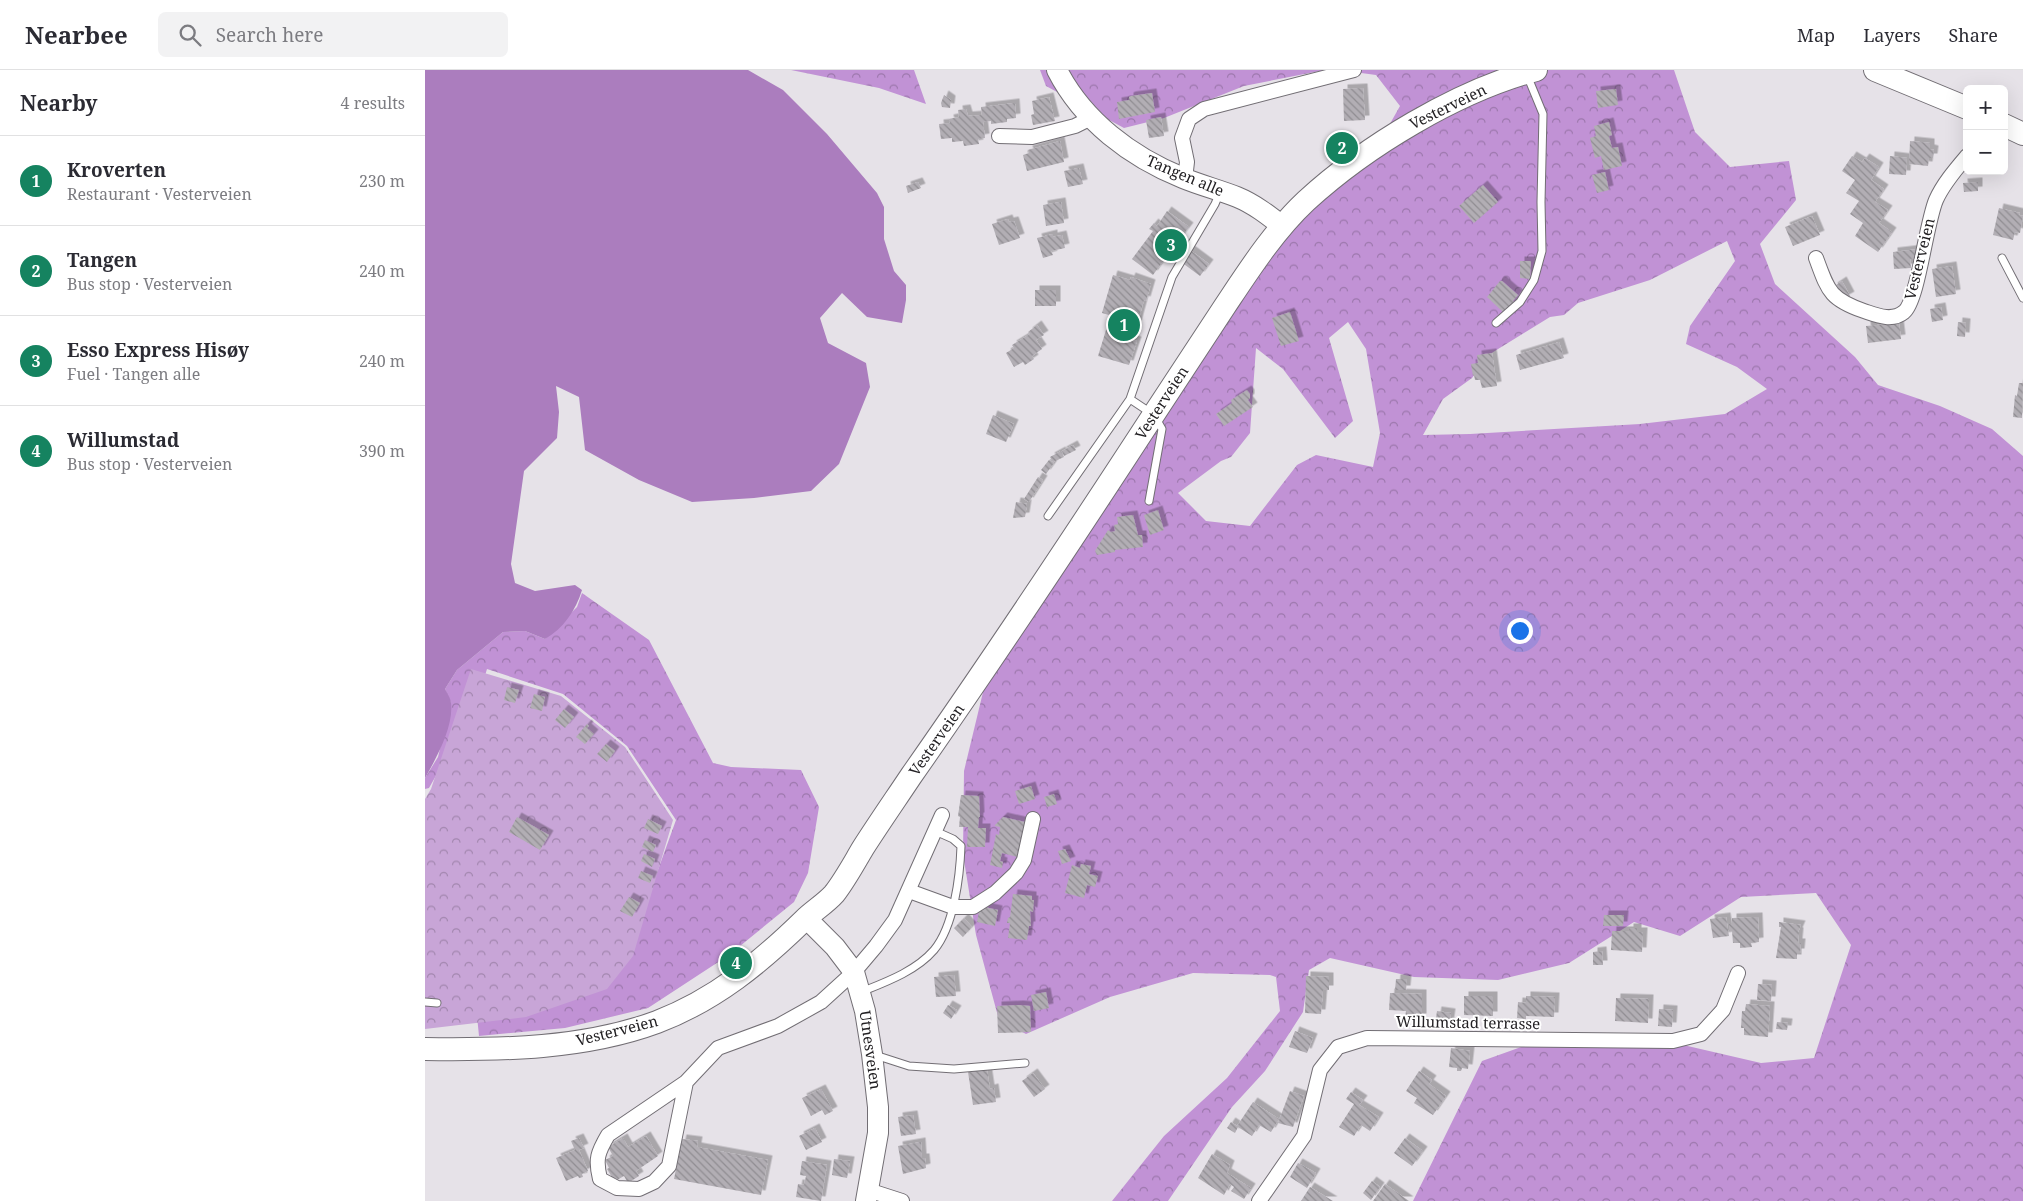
<!DOCTYPE html>
<meta charset="utf-8">
<style>
:root{--surface:#fff;--page:#f2f2f3;--text:#2b2b33;--muted:#7c7c81;--line:#e1e1e2;--accent:#158360}
body{margin:0;font-family:"Noto Serif",serif;background:var(--page);color:var(--text)}
.controls{position:absolute;right:15px;top:15px;display:grid;overflow:hidden;border-radius:8px;box-shadow:0 5px 20px #0002}
.controls button{width:45px;height:45px;display:grid;place-items:center;padding:0;border:0;border-bottom:1px solid var(--line);background:var(--surface);color:var(--text);font:25px sans-serif}
.you{position:absolute;left:1094px;top:560px;width:18px;height:18px;margin:-12px;border:4px solid #fff;border-radius:50%;background:#1a73e8;box-shadow:0 0 0 8px #1a73e833}
.badge{display:grid;place-items:center;width:32px;height:32px;border-radius:50%;background:var(--accent);color:#fff;font-size:16px;font-weight:700}
.pin{position:absolute;translate:-50% -50%;border:2px solid #fff;box-shadow:0 1px 5px #0006}
.list{margin:0;padding:0;list-style:none}
h2{display:flex;justify-content:space-between;align-items:center;height:65px;margin:0;padding:0 20px;font-size:21px}
h2 small{font-size:16px;font-weight:400;color:var(--muted)}
.list li{display:grid;grid-template-columns:32px 1fr auto;gap:15px;align-items:center;box-sizing:border-box;height:90px;padding:0 20px;border-top:1px solid var(--line)}
.list b{display:block;font-size:19px;white-space:nowrap}
.list p{margin:0;font-size:16px;white-space:nowrap;color:var(--muted)}
.list em{font-size:16px;font-style:normal;color:var(--muted)}
.icon{flex:none;width:28px;height:28px;fill:none;stroke:currentColor;stroke-width:2;stroke-linecap:round;stroke-linejoin:round}
.map{position:relative;flex:none;width:1598px;height:1131px;overflow:hidden}
header{display:flex;align-items:center;gap:30px;box-sizing:border-box;height:70px;padding:0 25px;background:var(--surface);border-bottom:1px solid var(--line)}
header strong{font-size:24px}
nav{display:flex;gap:28px;margin-inline-start:auto;font-size:18px}
.search{width:350px;height:45px;background:var(--page);display:flex;align-items:center;gap:12px;box-sizing:border-box;padding:0 18px;border-radius:8px;color:var(--muted);font-size:19px}
main{display:flex}
aside{flex:1;background:var(--surface)}
.map>svg:first-child{display:block}
.forest{fill:url(#forest-crowns);fill-rule:evenodd}
.park{fill:url(#park-crowns)}
.water{fill:#ab7dbe}
.building{fill:url(#building-back-hatch);filter:url(#shadow)}
.lines{fill:none;stroke-linecap:round;stroke-linejoin:round}
.lane-casing{stroke:#726e74;stroke-width:9}
.street-casing{stroke:#726e74;stroke-width:16}
.secondary-casing{stroke:#726e74;stroke-width:22}
.primary-casing{stroke:#726e74;stroke-width:24}
.lane{stroke:#fff;stroke-width:7}
.street{stroke:#fff;stroke-width:14}
.secondary{stroke:#fff;stroke-width:20}
.primary{stroke:#fff;stroke-width:22}
.labels{text-anchor:middle;stroke-width:4;stroke-linejoin:round;paint-order:stroke}
.street-label{font-size:15px;fill:#222023;stroke:#fff}
</style>
<header>
<strong>Nearbee</strong>
<div class="search"><svg class="icon" aria-label="search" viewBox="0 0 24 24"><circle cx="10" cy="10" r="6"/><path d="M15 15l6 6"/></svg>Search here</div>
<nav><a>Map</a><a>Layers</a><a>Share</a></nav>
</header>
<main>
<aside>
<h2>Nearby<small>4 results</small></h2>
<ul class="list">
<li><span class="badge">1</span><div><b>Kroverten</b><p>Restaurant · Vesterveien</p></div><em>230 m</em></li>
<li><span class="badge">2</span><div><b>Tangen</b><p>Bus stop · Vesterveien</p></div><em>240 m</em></li>
<li><span class="badge">3</span><div><b>Esso Express Hisøy</b><p>Fuel · Tangen alle</p></div><em>240 m</em></li>
<li><span class="badge">4</span><div><b>Willumstad</b><p>Bus stop · Vesterveien</p></div><em>390 m</em></li>
</ul>
</aside>
<div class="map">
<svg width="1598" height="1131" viewBox="0 0 1598 1131">
<defs>
<pattern id="forest-crowns" width="20" height="18" patternUnits="userSpaceOnUse" patternTransform="scale(1.25)"><rect width="20" height="18" fill="#c192d5"/><path d="M2 6a3 3 0 1 1 6 0M12 15a3 3 0 1 1 6 0" fill="none" stroke="#9c77ac"/></pattern>
<pattern id="park-crowns" width="20" height="18" patternUnits="userSpaceOnUse" patternTransform="scale(1.25)"><rect width="20" height="18" fill="#c8a5d7"/><path d="M2 6a3 3 0 1 1 6 0M12 15a3 3 0 1 1 6 0" fill="none" stroke="#a286ae"/></pattern>
<pattern id="building-back-hatch" width="6" height="6" patternUnits="userSpaceOnUse" patternTransform="scale(1.25)"><rect width="6" height="6" fill="#b2aeb4"/><path d="M-1 5l2 2M0 0l6 6M5-1l2 2" fill="none" stroke="#908d92"/></pattern>
<filter id="shadow"><feDropShadow dx="4.5" dy="-4.5" stdDeviation="0" flood-color="#0004"/></filter>
</defs>
<rect width="100%" height="100%" fill="#e6e2e8"/>
<path class="forest" d="M366 0H489L501 34 454 18Z
M615 0H900L819 16 739 48 699 58 621 16Z
M914 0H1249L1270 62 1305 97 1364 91 1371 130 1335 174 1350 214 1430 287 1453 315 1515 336 1567 359 1598 386V1131H988L1057 991 1107 973 1241 971 1336 993 1389 988 1426 875 1391 823 1316 827 1255 866 1209 852 1144 893 1073 910 989 907 905 888 884 900 878 942 840 1001 807 1037 743 1131H687L739 1066 802 1008 855 941 851 907 845 905 768 903 685 927 601 964 574 950 551 865 538 784 539 701 559 618 837 191 957 68 975 36 951 5ZM1302 171 1310 191 1265 256 1261 274 1312 297 1342 319 1300 344 1215 354 1045 364 998 365 1018 329 1047 308 1065 284 1125 247 1139 245 1153 233 1225 210ZM923 252 941 279 955 363 948 397 891 385 872 395 825 456 781 451 753 423 796 391 806 387 825 363 831 278 858 299 910 368 928 351 904 268Z
M157 523 224 570 288 693 306 697 376 700 394 737 383 803 369 832 304 885 223 938 140 958 54 966 52 946 225 822 251 750 202 676 138 624 62 599 51 635 4 718 0 719V708L13 687 26 633 20 619 32 600 78 562 100 561 120 569 152 537Z"/>
<path class="park" d="M46 599 136 626 200 677 248 750 208 886 182 919 101 947 0 959V729L6 719Z"/>
<path class="water" d="M0 0H323L358 20 402 64 452 123 459 137V169L469 201 481 215V230L477 253 442 247 417 223 395 248 403 273 441 293 445 317 414 394 386 421 329 428 267 432 214 410 160 380 154 327 131 316 134 342 132 368 99 401 86 494 90 513 110 521 150 515 157 520C151 540 138 559 120 569L100 561 78 562 32 600 20 619C22 623 26 629 26 633 29 656 11 689 0 708Z"/>
<path class="building" d="M938 18 940 50 919 51 918 19Z
M1191 19 1193 35 1173 38 1171 21Z
M727 23 730 42 694 49 692 32 704 30V27L706 26Z
M519 25 526 30 525 38 517 37 516 33Z
M624 27 630 51 608 55 606 45 609 44 607 31Z
M590 33 591 48 582 49V52L566 54V51L558 52 560 68 553 69 554 74 539 76 538 71 527 72V68L516 69 514 54 525 53 524 49 534 47 533 40 541 39 543 46 557 45 556 37Z
M736 47 739 66 724 68 721 50Z
M1184 52 1187 65 1184 66 1187 78 1193 77 1197 96 1179 100 1176 86 1170 88 1165 68 1171 66 1169 56Z
M635 71 639 92 602 101 598 85 604 83 603 80Z
M1485 71 1505 73V79L1509 80 1508 88H1504L1503 96 1484 94Z
M1427 86 1437 92 1440 88 1454 97 1446 110 1459 119 1450 132 1463 140 1454 153 1467 162 1453 182 1430 166 1438 153 1425 144 1434 131 1421 123 1430 110 1417 101Z
M1465 86 1482 88 1481 105 1464 104Z
M654 98 658 114 643 117 639 101Z
M1180 102 1184 120 1172 123 1167 105Z
M493 112 496 118 483 123 481 116Z
M1553 112V121L1539 122 1538 113Z
M1058 115 1073 132 1049 153 1034 136Z
M636 132 639 153 621 156 618 135Z
M1574 138 1595 143 1594 145 1598 146 1595 163 1590 162 1588 170 1568 165Z
M742 141 764 157 753 171 784 194 775 206 744 183 728 205 707 189 728 161 724 159 729 153 732 156Z
M1387 146 1395 165 1368 176 1360 157Z
M583 149 584 152 589 151 595 168 574 175 567 154Z
M628 164V167L637 165 640 178 626 181 628 185 618 188 612 168Z
M1494 179V188L1485 189 1486 198 1469 199 1468 182Z
M1095 191H1106L1105 209 1095 208Z
M1527 196 1531 224 1511 227 1507 199Z
M688 205 705 210 706 207 726 214 721 231 719 230 708 270 712 271 704 295 673 286 685 247 684 245 677 243Z
M1075 211H1077L1093 225 1088 231 1089 232 1078 242 1062 227Z
M1417 211 1425 226 1416 231 1408 217Z
M610 220H631V236H610Z
M1516 237 1518 250 1507 252 1505 239Z
M865 242 874 271 856 276 847 248Z
M1533 252 1541 253 1540 267 1532 266Z
M1474 253 1476 269 1443 273 1441 256Z
M612 255 619 265 611 270 617 279 607 286 609 289 600 295 598 292 589 297 581 283 589 278 587 275 605 264 603 262Z
M1134 272 1139 288 1095 300 1091 285Z
M1067 283 1072 316 1057 318 1055 310H1050L1049 305 1048 306 1046 294 1053 293 1052 285Z
M1594 313H1598L1597 348 1588 347 1590 325 1592 326Z
M822 320 825 324V328L823 330 828 337 799 356 791 344 807 333 806 330Z
M568 345 589 354 581 372 561 364Z
M648 375 651 380 639 386 637 381Z
M636 381 639 387 628 392 625 387Z
M624 390 629 393 621 404 616 400Z
M613 407 618 410 604 432 599 429Z
M591 432 602 434 600 447 588 448Z
M733 440 739 460 725 465 719 445Z
M708 445 713 465H717L718 477 690 480V482L672 485 670 481 683 460 686 462 690 461 689 455 693 454 692 447Z
M82 617 94 620 90 633 79 630Z
M109 624 120 627 117 641 105 638Z
M139 639 149 647 140 658 130 650Z
M162 654 164 656 162 658 169 664 160 674 151 667Z
M181 674 190 681 182 692 172 684Z
M606 716 610 729 594 734 590 721Z
M629 724 632 734 622 737 619 727Z
M536 725 554 726 555 747H554L553 758H561L560 777H542L543 757H534L535 747 533 746Z
M92 747 124 765 115 780 84 762Z
M578 747 600 752 592 787 577 783 575 791 578 792 577 798 565 795 571 764 574 765 575 757 570 756V755Z
M223 749 237 756 233 764 219 758Z
M220 770 231 775 228 782 217 777Z
M640 779 646 791 637 794 633 781Z
M219 784 230 789 227 797 216 791Z
M656 794 666 796 664 804 673 806 670 817 662 815 659 828 640 823 647 795 655 798Z
M216 801 228 806 225 813 213 808Z
M588 824 607 826V830H609L608 842 605 841 606 856H604L602 870 583 868 585 853H582L583 848 585 847Z
M204 827 215 833 207 847 195 841Z
M555 836 573 840 570 856 552 852Z
M1179 845H1199L1198 856H1178Z
M1301 847 1304 866 1288 868 1285 849Z
M1333 847 1334 872 1326 873 1327 877 1315 878V873H1308L1307 861H1304V854H1307V848Z
M539 848 547 857 538 867 529 858Z
M1354 852 1376 855 1373 862H1374L1373 873H1376L1375 883H1372V889L1351 888 1356 857H1354Z
M1204 858H1212V862H1218L1217 882 1186 880 1187 861H1204Z
M1177 881 1178 895H1168V882Z
M529 905 531 926 511 927 509 907Z
M881 906 904 907V920H898L896 944 880 943Z
M971 909H982L981 920H970Z
M1333 914 1347 915 1346 931 1332 930Z
M621 922 624 938 609 941 606 925Z
M965 923 997 924V948H980L981 941 964 940Z
M1039 926H1068V946L1039 945Z
M1101 926 1130 927 1129 947 1101 946V949L1092 948 1093 932 1101 933Z
M1191 928 1224 929 1223 953 1190 951Z
M1321 934 1345 936 1343 967 1319 965V958H1316L1317 941H1320Z
M523 935 532 940 526 949 518 943Z
M594 935 605 936 606 962 573 963 572 936Z
M1234 939 1248 940 1247 957 1233 956Z
M1012 941 1026 943 1024 957 1010 955Z
M1352 952 1363 953 1362 960 1351 959Z
M870 961 888 968 882 983 864 977Z
M1026 978 1045 981 1043 999 1037 998 1036 1001H1032V998L1024 997Z
M562 999 565 1019 569 1018 571 1032 548 1035 543 1002Z
M994 1001 1007 1010 1004 1014 1021 1026 1008 1045 989 1033 992 1028 981 1021Z
M608 1003 620 1019 609 1027 597 1011Z
M396 1019 408 1041 400 1045 397 1040 386 1046 377 1028Z
M865 1021 879 1026 868 1057 853 1053Z
M926 1022 938 1030 934 1035 954 1047 945 1061 936 1055 929 1066 914 1057 929 1034 921 1029Z
M828 1032 854 1049 846 1062 834 1055 827 1066 813 1057 810 1063 802 1058 806 1052 812 1056Z
M488 1045 491 1064 476 1066 473 1047Z
M390 1058 397 1072 381 1080 374 1066Z
M221 1066 233 1086 211 1101 214 1106 203 1113 199 1106 192 1110 191 1108 188 1109 182 1099 184 1098 180 1090 188 1086 183 1077 198 1068 203 1077Z
M154 1068 159 1078 154 1080 163 1101 157 1104 158 1107 154 1108 153 1106 141 1111 131 1088 150 1080 146 1071Z
M980 1068 998 1081 987 1096 969 1083Z
M257 1069 273 1071 272 1077 343 1090 336 1125 249 1109Z
M496 1072 497 1088H500L501 1098 478 1104 473 1076Z
M787 1084 805 1095 802 1103 826 1118 819 1129 806 1121 809 1117 805 1114 799 1125 773 1108Z
M409 1089 425 1091 422 1108 407 1105Z
M377 1091 402 1095 396 1131 371 1127 373 1114 379 1115 381 1106 375 1105Z
M873 1093 891 1103 882 1118 865 1107Z
M947 1111 955 1117 946 1130 938 1123Z
M960 1114 984 1131H948Z
M885 1117 908 1131H876Z"/>
<g class="lines">
<g class="lane-casing">
<path id="lane" d="M1577 188 1598 228
M1071 253 1095 232 1109 210 1117 181 1116 132 1118 44 1102 5
M705 329 729 345 737 359 724 431
M623 446 705 329 747 207 790 134 795 122
M436 922C461 912 491 901 509 880 529 856 535 806 536 776L528 769 510 761
M0 932 12 933
M450 985 484 996 529 999 600 993"/>
</g>
<g class="street-casing">
<path id="street" d="M574 66 607 67 650 56 666 48
M760 109 762 92 757 68 764 49 779 39 929 0
M1391 188C1403 220 1404 229 1439 241 1451 245 1467 252 1479 242 1493 231 1501 153 1511 130 1518 114 1531 99 1542 86
M484 821 528 837H548L570 823 591 803 599 790 608 749
M261 1012 244 1096 229 1112 214 1119 192 1118 175 1109C170 1089 173 1082 183 1065L261 1012 293 978 353 956 396 932 429 902 451 876 470 850 517 745
M443 1120 477 1131
M834 1131 879 1066 895 1000 913 977 942 968 1248 971 1276 964 1298 940 1313 903"/>
</g>
<g class="secondary-casing">
<path id="secondary" d="M632 0C658 51 706 87 758 108 775 115 794 120 812 127 829 134 843 145 857 156
M381 848 410 877 429 902 440 941 447 984 453 1037V1063L441 1131"/>
</g>
<g class="primary-casing">
<path id="primary" d="M1450 0 1542 38
M1579 55 1598 64
M0 979C77 980 159 979 232 952 290 930 336 892 379 850 388 841 400 834 409 824 420 810 429 793 438 778 454 753 470 730 486 706 570 586 651 464 731 341 754 306 777 271 800 236 824 200 849 161 881 131 941 76 1032 21 1111 0"/>
</g>
<use href="#lane" class="lane"/>
<use href="#street" class="street"/>
<use href="#secondary" class="secondary"/>
<use href="#primary" class="primary"/>
</g>
<g class="labels">
<g class="street-label">
<text transform="translate(1023 37) rotate(-26)" y="5">Vesterveien</text>
<text transform="translate(760 106) rotate(23)" y="5">Tangen alle</text>
<text transform="translate(1495 189) rotate(-76)" y="5">Vesterveien</text>
<text transform="translate(737 333) rotate(-57)" y="5">Vesterveien</text>
<text transform="translate(512 670) rotate(-55)" y="5">Vesterveien</text>
<text transform="translate(1043 953) rotate(1)" y="5">Willumstad terrasse</text>
<text transform="translate(192 961) rotate(-14)" y="5">Vesterveien</text>
<text transform="translate(445 980) rotate(82)" y="5">Utnesveien</text>
</g>
</g>
</svg>
<div class="controls">
<button>+</button>
<button>−</button>
</div>
<div class="you"></div>
<div class="pin badge" style="left:699px;top:255px">1</div>
<div class="pin badge" style="left:917px;top:78px">2</div>
<div class="pin badge" style="left:746px;top:175px">3</div>
<div class="pin badge" style="left:311px;top:893px">4</div>
</div>
</main>
